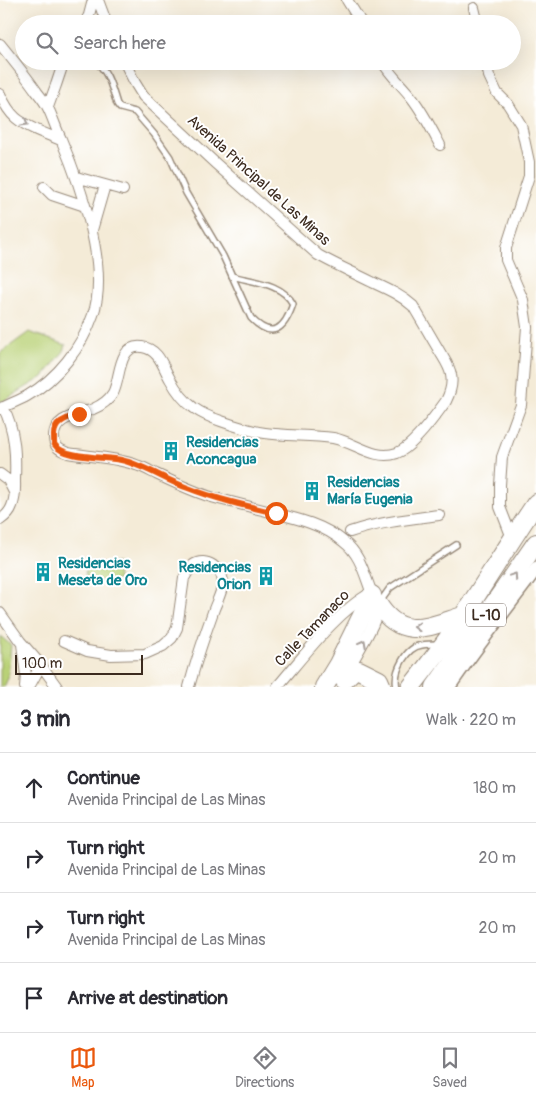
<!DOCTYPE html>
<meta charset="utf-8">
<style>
:root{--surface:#fff;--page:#f7f7f7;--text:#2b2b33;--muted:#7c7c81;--line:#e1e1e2;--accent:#ea580c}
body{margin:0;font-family:Pangolin,sans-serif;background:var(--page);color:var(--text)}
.scale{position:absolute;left:15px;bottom:12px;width:128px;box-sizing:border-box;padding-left:5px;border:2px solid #3b2a1e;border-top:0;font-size:14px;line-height:18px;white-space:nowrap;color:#3b2a1e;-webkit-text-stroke:4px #fff;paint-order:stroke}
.stop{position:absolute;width:15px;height:15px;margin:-11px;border:4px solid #ea580c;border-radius:50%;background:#fff}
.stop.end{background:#ea580c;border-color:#fff;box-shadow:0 1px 5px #0008}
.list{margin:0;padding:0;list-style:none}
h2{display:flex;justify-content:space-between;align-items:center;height:65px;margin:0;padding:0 20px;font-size:21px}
h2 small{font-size:16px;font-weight:400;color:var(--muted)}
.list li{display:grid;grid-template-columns:32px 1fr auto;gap:15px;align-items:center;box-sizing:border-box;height:70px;padding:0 20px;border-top:1px solid var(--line)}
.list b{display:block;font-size:19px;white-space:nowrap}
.list p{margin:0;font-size:16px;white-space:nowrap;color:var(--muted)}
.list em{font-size:16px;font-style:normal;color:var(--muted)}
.icon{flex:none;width:28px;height:28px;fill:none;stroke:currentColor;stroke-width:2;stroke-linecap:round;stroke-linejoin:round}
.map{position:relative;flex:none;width:536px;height:687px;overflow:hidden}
.search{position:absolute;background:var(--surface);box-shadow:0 5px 20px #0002;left:15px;right:15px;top:15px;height:55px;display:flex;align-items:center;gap:12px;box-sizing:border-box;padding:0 18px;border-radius:28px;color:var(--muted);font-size:19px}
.sheet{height:345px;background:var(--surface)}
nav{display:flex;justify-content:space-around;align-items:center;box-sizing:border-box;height:70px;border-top:1px solid var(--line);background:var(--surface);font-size:14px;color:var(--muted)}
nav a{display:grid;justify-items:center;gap:2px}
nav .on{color:var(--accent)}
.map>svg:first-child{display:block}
.green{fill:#b9d177;stroke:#7a7e4a}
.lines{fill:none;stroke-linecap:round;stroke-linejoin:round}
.service-casing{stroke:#988a7a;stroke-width:8}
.minor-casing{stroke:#988a7a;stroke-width:12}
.tertiary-casing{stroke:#988a7a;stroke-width:15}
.motorway-casing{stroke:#988a7a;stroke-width:20}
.service{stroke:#fff;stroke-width:5}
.minor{stroke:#fff;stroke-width:10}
.tertiary{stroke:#fff;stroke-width:12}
.motorway{stroke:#fff;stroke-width:18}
.oneway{stroke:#a79f9a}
.route{stroke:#ea580c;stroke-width:6}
.labels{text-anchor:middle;stroke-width:4;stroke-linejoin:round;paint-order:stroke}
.shield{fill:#fff;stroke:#766a62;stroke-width:1}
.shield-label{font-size:14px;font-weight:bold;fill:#3b2a1e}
.street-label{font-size:15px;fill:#3b2a1e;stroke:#fff}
.culture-label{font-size:15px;font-weight:bold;fill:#0d838f;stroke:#fff;text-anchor:start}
</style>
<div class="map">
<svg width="536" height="687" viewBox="0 0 536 687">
<rect width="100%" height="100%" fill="#fff"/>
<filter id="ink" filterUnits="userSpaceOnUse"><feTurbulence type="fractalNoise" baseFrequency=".02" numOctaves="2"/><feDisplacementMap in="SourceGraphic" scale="10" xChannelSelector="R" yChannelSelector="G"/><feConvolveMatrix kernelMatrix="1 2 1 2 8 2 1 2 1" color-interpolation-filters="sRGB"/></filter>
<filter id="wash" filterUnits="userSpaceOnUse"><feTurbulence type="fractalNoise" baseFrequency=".0096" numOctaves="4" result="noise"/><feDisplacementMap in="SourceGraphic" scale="20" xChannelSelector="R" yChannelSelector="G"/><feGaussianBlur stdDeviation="1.12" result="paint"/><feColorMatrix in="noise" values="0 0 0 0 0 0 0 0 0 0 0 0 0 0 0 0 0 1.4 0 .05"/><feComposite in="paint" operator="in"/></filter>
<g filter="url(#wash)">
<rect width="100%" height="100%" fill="#f4ebd7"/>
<path class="green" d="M29 332 66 345 64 351 43 377 0 403V353Z
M117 563 118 580 86 582 85 565Z
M0 636 11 645 8 678 4 687H0Z"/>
</g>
<g filter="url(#ink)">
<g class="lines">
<g class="service-casing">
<path id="service" d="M94 61C108 69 112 89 117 104L120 108 135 112 154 134 170 157 186 193 223 256 251 318C273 341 285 328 293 304 282 283 253 282 232 276
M380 602 390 588 456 545
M397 687C393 672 406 647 422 645 427 644 433 644 438 644"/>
</g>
<g class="minor-casing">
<path id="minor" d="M98 0 107 24
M347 0 362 24
M474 8 478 24
M85 24 89 15 93 0
M0 44C13 60 26 76 37 92 41 97 45 102 48 108 53 118 56 129 61 139 80 184 110 267 93 315 82 347 57 379 27 396 18 401 9 404 0 409
M124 61 135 83 143 96 215 163 318 255C336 265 354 273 372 282 387 289 401 295 413 306 422 321 431 337 440 352 444 359 450 367 451 375 453 384 450 393 446 401 436 415 413 447 397 453 374 461 355 442 333 438 310 435 287 436 265 433 250 431 235 426 221 421 212 418 202 414 194 408 184 401 176 390 170 379 163 367 159 349 142 347 117 344 121 379 113 393 109 400 100 406 93 409 78 415 53 417 54 438 54 447 60 450 68 453 91 457 116 457 139 466 145 468 150 471 156 474 173 482 190 490 208 496 230 502 252 507 274 513 299 519 324 525 344 542 360 554 364 573 371 591 372 595 377 600 378 604 381 618 353 658 347 673
M382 61C390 75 402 85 412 98 423 112 431 128 440 145
M486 61 489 76 497 93 508 104 521 125 529 162V176L506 248V260L523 300 527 327 521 405 502 457 500 485V507L512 538
M0 94C4 103 9 112 16 118 28 128 46 134 61 140
M48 107 56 85 64 61
M76 177 105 185 92 230
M105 185 123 190
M44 187 52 195 85 206
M0 474 8 480 14 492
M0 520C6 516 10 512 12 506 16 497 15 488 15 479 16 455 15 429 3 407
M350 532C379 522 409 519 439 515
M0 613 20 641 41 665 57 687
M64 641 87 651 111 655 145 654 163 646 172 638 177 628 184 578C187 574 189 568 193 565 206 556 223 569 223 583 222 592 217 601 214 609 205 634 196 661 189 687
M22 644 26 675 25 687
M29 687 41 665
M277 687C303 657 337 611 371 593"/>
</g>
<g class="tertiary-casing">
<path id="tertiary" d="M449 687C476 647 507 608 536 569"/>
</g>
<g class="motorway-casing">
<path id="motorway" d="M378 604C402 642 429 626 463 616
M344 680 354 670H359L379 680 382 687
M324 687 338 664 372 595
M411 687C429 664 447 641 463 616 488 578 511 540 536 503
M435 687 505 588 536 543"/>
</g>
<use href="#service" class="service"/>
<use href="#minor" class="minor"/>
<use href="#tertiary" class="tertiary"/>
<use href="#motorway" class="motorway"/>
</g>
<defs><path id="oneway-chevron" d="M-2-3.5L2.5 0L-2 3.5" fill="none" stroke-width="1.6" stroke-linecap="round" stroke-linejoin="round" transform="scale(1.25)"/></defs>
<g class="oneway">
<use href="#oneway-chevron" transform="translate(25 123) rotate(30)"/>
<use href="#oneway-chevron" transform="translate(514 576) rotate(-56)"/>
<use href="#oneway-chevron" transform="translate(417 627) rotate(180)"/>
<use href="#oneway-chevron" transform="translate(363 643) rotate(-62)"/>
</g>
</g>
<g class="lines" filter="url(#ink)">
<path class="route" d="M79 414C67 418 53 422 54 437 54 439 54 444 55 445 63 458 106 457 121 460 144 465 165 480 188 488 216 499 246 506 276 513"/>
</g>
<defs>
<g id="building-bare" transform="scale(1.5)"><path d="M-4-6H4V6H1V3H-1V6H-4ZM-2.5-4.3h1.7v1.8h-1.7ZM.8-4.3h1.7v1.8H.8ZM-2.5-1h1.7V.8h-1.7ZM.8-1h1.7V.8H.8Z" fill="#0f9aa8" stroke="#fff" stroke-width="2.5" paint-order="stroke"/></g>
</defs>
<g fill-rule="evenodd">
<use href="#building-bare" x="171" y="451"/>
<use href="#building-bare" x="312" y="491"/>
<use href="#building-bare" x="43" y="572"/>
<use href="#building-bare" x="266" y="576"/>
</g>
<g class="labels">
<rect class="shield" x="466" y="603.5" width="40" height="23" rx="4"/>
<g class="shield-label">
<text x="486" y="620">L-10</text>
</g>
<g class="street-label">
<text transform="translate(259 180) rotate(42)" y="5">Avenida Principal de Las Minas</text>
<text transform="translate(312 628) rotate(-46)" y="5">Calle Tamanaco</text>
</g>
<g class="culture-label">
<text x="186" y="447">Residencias<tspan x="186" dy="17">Aconcagua</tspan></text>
<text x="327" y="487">Residencias<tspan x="327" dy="17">María Eugenia</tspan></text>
<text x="58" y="568">Residencias<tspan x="58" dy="17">Meseta de Oro</tspan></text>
<text x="251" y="572" text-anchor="end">Residencias<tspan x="251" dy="17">Orion</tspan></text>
</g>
</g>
</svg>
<div class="scale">100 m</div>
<div class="stop" style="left:276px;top:513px"></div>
<div class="stop end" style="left:79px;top:414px"></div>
<div class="search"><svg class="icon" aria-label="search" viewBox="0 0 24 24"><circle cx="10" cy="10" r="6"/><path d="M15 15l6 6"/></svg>Search here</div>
</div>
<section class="sheet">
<h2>3 min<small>Walk · 220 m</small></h2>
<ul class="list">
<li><svg class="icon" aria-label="ahead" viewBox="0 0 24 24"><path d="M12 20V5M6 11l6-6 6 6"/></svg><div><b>Continue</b><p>Avenida Principal de Las Minas</p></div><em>180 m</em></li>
<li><svg class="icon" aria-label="right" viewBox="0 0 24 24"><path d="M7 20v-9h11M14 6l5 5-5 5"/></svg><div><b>Turn right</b><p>Avenida Principal de Las Minas</p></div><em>20 m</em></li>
<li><svg class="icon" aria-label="right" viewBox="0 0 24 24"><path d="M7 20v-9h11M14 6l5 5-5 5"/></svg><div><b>Turn right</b><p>Avenida Principal de Las Minas</p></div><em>20 m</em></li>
<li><svg class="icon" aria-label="arrive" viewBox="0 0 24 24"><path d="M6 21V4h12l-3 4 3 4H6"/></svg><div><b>Arrive at destination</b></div></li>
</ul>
</section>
<nav>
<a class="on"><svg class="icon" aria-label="map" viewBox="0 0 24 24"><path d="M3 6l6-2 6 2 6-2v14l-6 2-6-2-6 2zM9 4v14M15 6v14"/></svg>Map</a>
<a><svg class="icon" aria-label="directions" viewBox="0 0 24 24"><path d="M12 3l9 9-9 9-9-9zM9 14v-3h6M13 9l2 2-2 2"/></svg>Directions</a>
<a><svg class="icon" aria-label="saved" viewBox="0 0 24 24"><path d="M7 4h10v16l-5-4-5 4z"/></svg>Saved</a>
</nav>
